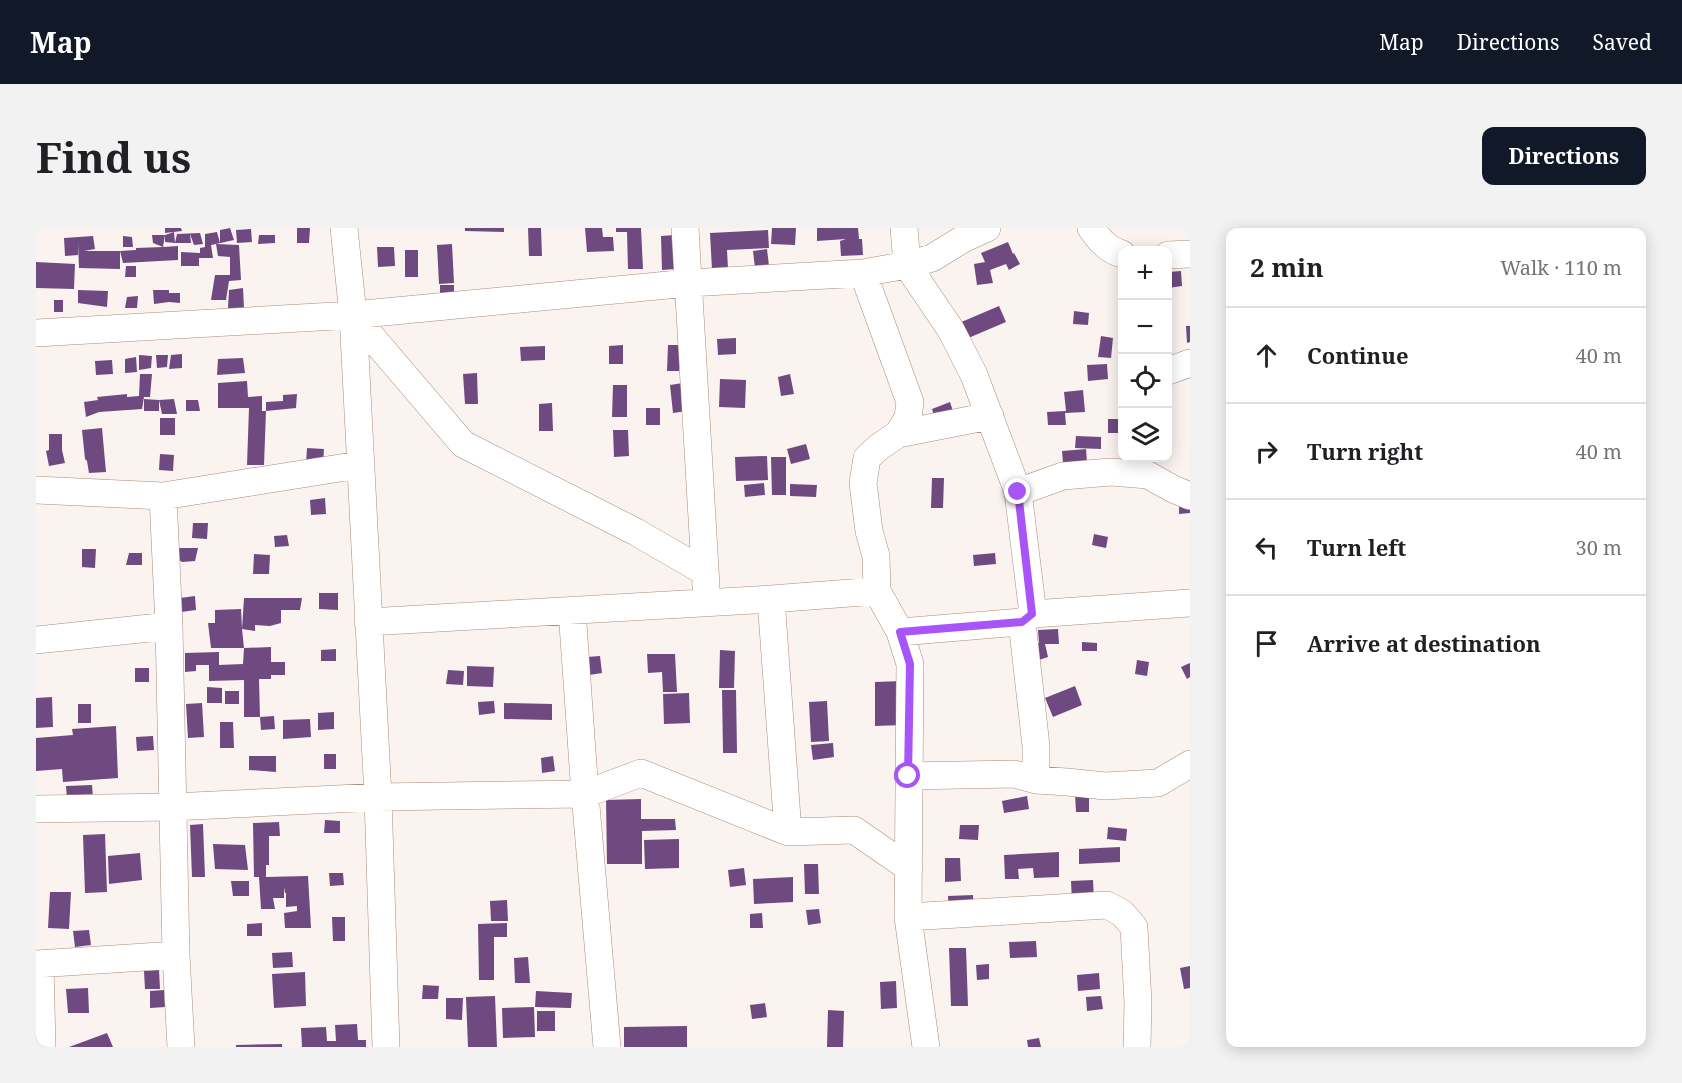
<!DOCTYPE html>
<meta charset="utf-8">
<style>
:root{--surface:#fff;--page:#f2f2f2;--text:#202124;--muted:#757577;--line:#e0e0e0;--accent:#111827}
body{margin:0;font-family:"Noto Serif",serif;background:var(--page);color:var(--text)}
.controls{position:absolute;right:18px;top:18px;display:grid;overflow:hidden;border-radius:12px;box-shadow:0 3px 15px #0003}
.controls button{width:54px;height:54px;display:grid;place-items:center;padding:0;border:0;border-bottom:2px solid var(--line);background:var(--surface);color:var(--text);font:30px sans-serif}
.stop{position:absolute;width:18px;height:18px;margin:-14px;border:4px solid #a855f7;border-radius:50%;background:#fff}
.stop.end{background:#a855f7;border-color:#fff;box-shadow:0 2px 6px #0008}
.list{margin:0;padding:0;list-style:none}
h2{display:flex;justify-content:space-between;align-items:center;height:78px;margin:0;padding:0 24px;font-size:26px}
h2 small{font-size:20px;font-weight:400;color:var(--muted)}
.list li{display:grid;grid-template-columns:39px 1fr auto;gap:18px;align-items:center;box-sizing:border-box;height:96px;padding:0 24px;border-top:2px solid var(--line)}
.list b{display:block;font-size:22px;white-space:nowrap}
.list em{font-size:20px;font-style:normal;color:var(--muted)}
.icon{flex:none;width:33px;height:33px;fill:none;stroke:currentColor;stroke-width:2;stroke-linecap:round;stroke-linejoin:round}
.map{position:relative;flex:none;width:1154px;height:819px;overflow:hidden;border-radius:12px}
header{display:flex;align-items:center;gap:36px;box-sizing:border-box;height:84px;padding:0 30px;background:var(--accent);color:#fff}
header strong{font-size:28px}
nav{display:flex;gap:33px;margin-inline-start:auto;font-size:21px}
.intro{display:flex;align-items:center;justify-content:space-between;box-sizing:border-box;height:144px;padding:0 36px}
h1{margin:0;font-size:42px}
.button{padding:15px 27px;border-radius:12px;background:var(--accent);color:#fff;font-size:21px;font-weight:700}
main{display:flex;gap:36px;padding:0 36px}
aside{flex:1;background:var(--surface);border-radius:12px;box-shadow:0 3px 15px #0003}
.map>svg:first-child{display:block}
.building{fill:#6e4a81}
.lines{fill:none;stroke-linecap:round;stroke-linejoin:round}
.minor-casing{stroke:#ac8b79;stroke-width:28}
.minor{stroke:#fff;stroke-width:27}
.route{stroke:#a855f7;stroke-width:8}
</style>
<header>
<strong>Map</strong>
<nav><a>Map</a><a>Directions</a><a>Saved</a></nav>
</header>
<div class="intro"><h1>Find us</h1><a class="button">Directions</a></div>
<main>
<div class="map">
<svg width="1154" height="819" viewBox="0 0 1154 819">
<rect width="100%" height="100%" fill="#faf3ef"/>
<path class="building" d="M129 0H145L146 3 129 5Z
M194 0 198 12 180 16 203 17 205 52 193 53 190 72H175L179 47H194V29L182 28 180 16 175 17 177 30H163V38H145V24L164 25V20L169 19V6L181 4 184 15V2Z
M261 0H274L273 15H261Z
M429 0H468V4L429 3Z
M492 0H505L506 28H493Z
M549 0H566L567 9H577L578 23 551 24Z
M580 0H605L607 41H592L591 4H580Z
M736 0H760L759 17 735 16Z
M781 0H822L823 11H826L827 27 805 28 804 13 810 11 781 13Z
M215 1 216 14 201 15 200 2Z
M732 2 733 20 691 22 693 59 677 60 674 5Z
M138 4 139 15 129 14V7Z
M164 5 167 16 158 17 154 6 155 15H139L141 6Z
M116 7H129L127 19 142 18V32L87 35 84 23 100 22V20L127 19 117 15Z
M223 7H239V15L222 16Z
M639 7 640 41 626 42 625 8Z
M57 8 59 21 48 23H84V41L43 40 42 15V27L29 28 28 10Z
M87 8 96 9 97 19H87Z
M972 14 977 26 978 25 984 36 973 42 970 36 954 42 957 55 941 57 938 36 949 34 945 25Z
M416 16 418 55 403 56 401 17Z
M341 19H358L359 38 342 39Z
M731 21 733 38 719 40 717 23Z
M369 22H382V49H369Z
M0 34 39 36 38 61 0 60Z
M90 38H100V49H89Z
M1145 43 1146 58 1132 60V44Z
M404 57H418V71L404 72Z
M207 60 208 80H192L193 62Z
M42 62 72 63 71 79 42 75Z
M117 62H133V65H144V75L133 74 118 76Z
M102 68 101 80H89L91 69Z
M18 72H27V84H18Z
M963 78 970 94 923 114 916 98Z
M1038 83 1053 85 1052 97 1037 96Z
M1150 98H1154V114L1151 115Z
M1065 108 1077 110 1075 130 1062 129Z
M700 110V126L682 127 681 111Z
M587 117V136H573V118Z
M632 117H645L643 143H631Z
M509 118V132L485 133 484 119Z
M146 126V140L133 141 135 127Z
M103 127 116 128 115 140 103 142Z
M120 127H132L131 139 121 140Z
M100 129 101 144 89 145V131Z
M207 130 209 145 181 147 182 131Z
M76 132 77 146 60 147 59 133Z
M1071 136 1072 151 1052 153 1051 137Z
M441 145 442 176H429L427 146Z
M104 146H116L114 169H108L106 181 63 184 50 189 48 174 62 172 61 169 91 166V169L103 168Z
M754 146 758 166 745 168 742 149Z
M684 151 710 152 709 180 683 179Z
M211 153 212 169 226 168V183H230L228 237H211L213 180H182V155Z
M647 155 651 183 637 185 634 157Z
M577 157H591V189H576Z
M1047 162 1049 184 1029 185 1030 197H1012L1011 184 1030 183 1028 164Z
M261 166 260 180 230 183V174L247 173V167Z
M108 171 123 172V183H108Z
M138 171 141 186H126L123 172Z
M150 172H162L164 183H150Z
M914 174 919 189 900 195 896 181Z
M516 175 517 203H503V176Z
M610 180H624V197H610Z
M124 190H139V207H124Z
M1072 191H1082V205H1072Z
M66 200 70 244 53 245 51 233 49 231 46 202Z
M577 202H592L593 228 578 229Z
M13 206H26V222L29 235 13 238 10 223 13 222Z
M1040 208 1065 209V221L1039 220Z
M770 216 774 231 755 236 751 221Z
M271 220 288 221 287 237 270 236Z
M1050 221 1051 234 1027 235 1026 223Z
M124 226 138 227 137 243 123 242Z
M731 228 732 252 700 253 699 229Z
M735 229H750V267H736Z
M896 250H908L907 280H895Z
M728 255 729 267 709 269 708 257Z
M754 256 781 257 780 269 754 268Z
M289 270 290 286 275 287 274 272Z
M1143 274H1154V285L1143 286Z
M157 295H172L171 311 156 310Z
M1058 306 1072 309 1070 320 1056 317Z
M251 307 253 318 239 319 238 308Z
M142 320H162L159 333 146 334 139 329Z
M46 321H60L59 340 46 339Z
M93 325H106V337H90Z
M959 325 960 336 938 338 937 327Z
M218 326 234 327 233 346H217Z
M283 365H302V382L283 381Z
M159 368 160 382 145 384 144 370Z
M208 370H266L264 382H245V395L234 398 219 397V403L206 401 208 420H175L172 395H179V382L205 381 206 401Z
M1022 401 1023 416H1009L1012 429 1000 433 996 418 1003 415 1002 402Z
M1046 414 1061 415V423H1046Z
M235 419V434H249V447H235V451H223L224 489H208V452L173 453V437H160V443L149 444V425L183 424V437L207 436 208 420Z
M300 421V433H285V422Z
M684 422 699 423 698 460H683Z
M611 426H639L641 464H627L626 444 612 445Z
M564 428 566 445 553 447 551 429Z
M1101 432 1113 434 1111 448 1099 446Z
M1154 435V449L1151 451 1145 439Z
M431 438 458 439 457 459 431 458Z
M99 440H113V454H99Z
M412 442 428 443 427 457 410 456Z
M866 453 867 497 839 498V454Z
M1039 458 1046 477 1017 489 1009 470Z
M171 459 186 460V475H171Z
M686 462H700L701 525H687Z
M189 463H203V476H189Z
M653 465 654 495 628 496 627 466Z
M16 469 17 499 0 500V470Z
M458 473 459 485 443 487 442 474Z
M791 473 793 513 775 514 773 474Z
M166 475 168 509 152 510 150 476Z
M468 475 516 476V492L468 491Z
M42 476H55V495H42Z
M298 484V501L282 502V485Z
M238 488 239 501 225 502 224 489Z
M274 491 275 509 247 511V492Z
M184 494H197L198 520H184Z
M80 498 82 550 27 554 26 541 0 543V510L37 507 36 501Z
M117 508 118 522 101 523 100 509Z
M797 515 798 529 777 532 775 517Z
M288 526H300V541H288Z
M213 528H240V544L213 542Z
M517 528 519 543 506 545 505 530Z
M56 557 57 569 31 571 30 558Z
M1039 566H1053V584H1040Z
M991 568 993 581 968 585 966 573Z
M605 571V591H639L640 602 606 603V636H571L570 572Z
M289 592 304 593V605H288Z
M243 594 244 608H233V637H230V649L272 648 275 700H249L248 685 261 683V678L250 679V665H249L248 659V670H237L239 681H225L223 649H218L217 595Z
M167 596 169 649H156L154 597Z
M924 597H943L942 612 923 611Z
M1072 599 1091 601 1090 613 1071 611Z
M69 606 71 664 49 665 47 607Z
M643 611V640L609 641 608 612Z
M177 616 209 617 212 642 179 641Z
M1084 619V634L1043 636V621Z
M1023 624V649L998 650 997 640 982 641 983 651H969L968 627Z
M104 625 106 652 73 656 72 628Z
M909 630H924L925 653 909 654Z
M768 636H782L783 666H769Z
M708 640 710 657 694 659 692 642Z
M293 645H307L308 657 294 658Z
M757 649V674L718 676 717 651Z
M1057 652 1058 673 1036 674 1035 653Z
M195 653H213V668H197Z
M14 664H35L33 701 12 700Z
M937 667 938 685 913 686 912 668Z
M471 672 472 693H455L454 673Z
M783 681 785 695 772 697 770 682Z
M726 685 727 700H714V686Z
M296 689H309V713H297Z
M226 695V708H211V696Z
M471 695V709H458V752H443L442 696Z
M53 702 55 717 39 719 37 703Z
M1000 713 1001 729 974 730 973 714Z
M913 720H930L932 778H915Z
M256 724 257 739 237 740 236 725Z
M492 729 494 755H479L478 730Z
M953 736V751L941 752 940 737Z
M1154 738V760L1148 761 1144 740Z
M123 742 124 761H109L108 743Z
M269 744 270 778 238 780 236 746Z
M1063 745 1064 761 1042 763 1041 747Z
M860 753 861 780 845 781 844 754Z
M387 757 403 758 402 771H386Z
M52 760 53 785H32L30 761Z
M128 762 129 779 114 780V763Z
M500 763 536 765 535 780 499 779Z
M459 768 461 819H432L430 769Z
M1065 768 1067 781 1051 783 1050 769Z
M410 770H427L426 792 410 791Z
M729 775 731 789 716 791 714 777Z
M498 779 499 809 467 810 466 780Z
M792 782 808 783 807 819H791Z
M501 783H519V803H501Z
M321 796 322 812H330V819H266L265 800 290 799 291 813H300L299 797Z
M651 798V819H588V799Z
M71 805 77 819H33Z
M1003 810 1005 819H992L991 812Z
M246 816V819H200V817Z"/>
<g class="lines">
<g class="minor-casing">
<path id="minor" d="M308 0 317 87 342 569 350 819
M649 0 670 358
M868 0 871 37 915 102 938 147 982 264 997 386
M1055 0C1064 13 1072 22 1086 26
M1132 27 1154 26
M827 45 874 174 872 190 862 206 843 219 831 230 827 255 833 303 840 328 841 363 864 404 874 436 872 689 890 819
M317 87 427 216 600 304 669 344
M0 105 317 87 653 55 827 45 871 37 896 30 927 11 951 0
M1132 143 1154 135
M862 206 954 188
M0 262 127 268 323 237
M982 264 1027 248 1075 244 1112 247 1137 261 1154 268
M127 268 133 398 140 727 145 819
M735 371 752 604
M536 382 549 566 571 819
M332 394 735 371 841 363
M986 394 1000 518V552
M864 404 986 394 997 386 1154 375
M0 412 133 398
M872 548 978 546 1000 552 1031 554 1069 558 1122 555 1154 536
M0 581 136 579 342 569 549 566 605 545 752 604 818 602 873 640
M872 689 1071 677 1086 685 1098 699 1102 775 1101 819
M0 736 140 727
M4 736 6 819"/>
</g>
<use href="#minor" class="minor"/>
</g>
<g class="lines">
<path class="route" d="M872 548 874 436 864 404 986 394 996 386 982 264"/>
</g>
</svg>
<div class="controls">
<button>+</button>
<button>−</button>
<button><svg class="icon" aria-label="locate" viewBox="0 0 24 24"><circle cx="12" cy="12" r="6"/><path d="M12 2v4M12 18v4M2 12h4M18 12h4"/></svg></button>
<button><svg class="icon" aria-label="layers" viewBox="0 0 24 24"><path d="M12 4l9 5-9 5-9-5zM3 14l9 5 9-5"/></svg></button>
</div>
<div class="stop" style="left:872px;top:548px"></div>
<div class="stop end" style="left:982px;top:264px"></div>
</div>
<aside>
<h2>2 min<small>Walk · 110 m</small></h2>
<ul class="list">
<li><svg class="icon" aria-label="ahead" viewBox="0 0 24 24"><path d="M12 20V5M6 11l6-6 6 6"/></svg><div><b>Continue</b></div><em>40 m</em></li>
<li><svg class="icon" aria-label="right" viewBox="0 0 24 24"><path d="M7 20v-9h11M14 6l5 5-5 5"/></svg><div><b>Turn right</b></div><em>40 m</em></li>
<li><svg class="icon" aria-label="left" viewBox="0 0 24 24"><path d="M17 20v-9H6M10 6l-5 5 5 5"/></svg><div><b>Turn left</b></div><em>30 m</em></li>
<li><svg class="icon" aria-label="arrive" viewBox="0 0 24 24"><path d="M6 21V4h12l-3 4 3 4H6"/></svg><div><b>Arrive at destination</b></div></li>
</ul>
</aside>
</main>
